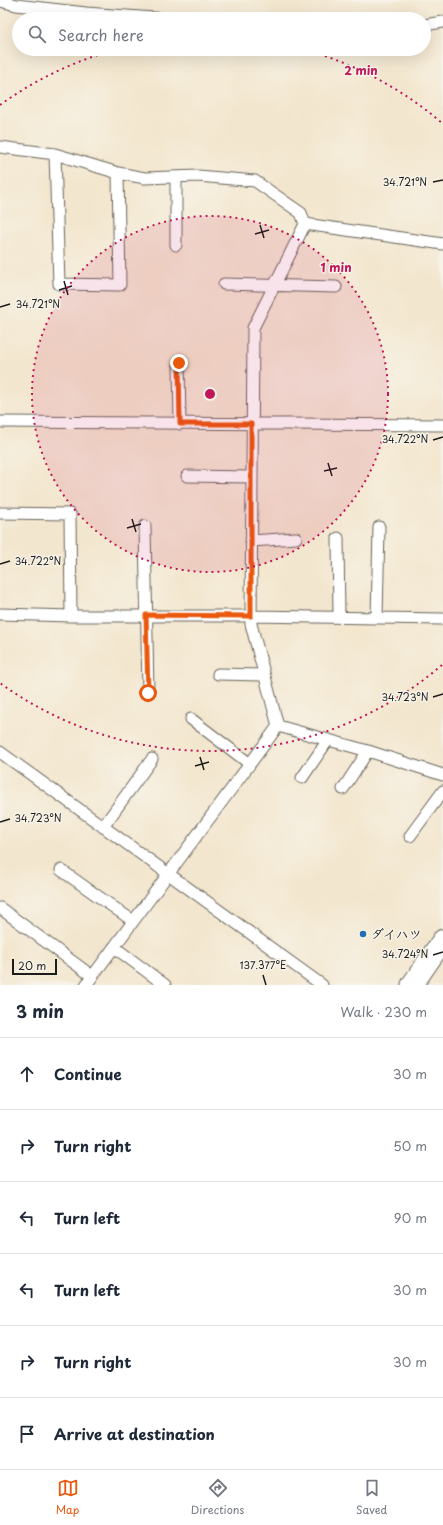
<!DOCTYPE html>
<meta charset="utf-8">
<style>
:root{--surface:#fff;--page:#f2f2f3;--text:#1f2937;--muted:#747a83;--line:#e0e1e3;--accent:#ea580c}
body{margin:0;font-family:"Playpen Sans","Klee One",sans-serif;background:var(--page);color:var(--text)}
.scale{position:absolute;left:12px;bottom:10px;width:45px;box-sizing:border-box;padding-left:4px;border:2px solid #1c1c1c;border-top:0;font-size:11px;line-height:14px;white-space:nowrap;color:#1c1c1c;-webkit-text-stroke:3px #f7f3e8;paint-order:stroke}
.stop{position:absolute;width:12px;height:12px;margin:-9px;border:3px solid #ea580c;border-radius:50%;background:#fff}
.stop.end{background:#ea580c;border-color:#fff;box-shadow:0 1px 4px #0008}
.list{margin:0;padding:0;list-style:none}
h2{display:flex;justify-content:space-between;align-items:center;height:52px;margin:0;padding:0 16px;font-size:17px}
h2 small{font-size:13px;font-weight:400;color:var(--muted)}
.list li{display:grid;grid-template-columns:26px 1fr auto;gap:12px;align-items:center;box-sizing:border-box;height:72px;padding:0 16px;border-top:1px solid var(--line)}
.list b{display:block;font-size:15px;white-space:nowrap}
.list em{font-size:13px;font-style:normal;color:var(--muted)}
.icon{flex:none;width:22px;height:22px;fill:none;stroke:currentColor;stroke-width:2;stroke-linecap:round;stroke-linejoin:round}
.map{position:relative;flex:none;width:443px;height:985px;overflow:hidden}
.search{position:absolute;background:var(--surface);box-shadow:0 4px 16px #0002;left:12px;right:12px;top:12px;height:44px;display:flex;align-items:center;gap:10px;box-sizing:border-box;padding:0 14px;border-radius:22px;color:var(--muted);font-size:15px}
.sheet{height:484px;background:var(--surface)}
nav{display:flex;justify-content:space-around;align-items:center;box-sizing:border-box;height:56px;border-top:1px solid var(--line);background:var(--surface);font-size:11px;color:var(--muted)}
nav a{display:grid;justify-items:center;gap:2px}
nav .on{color:var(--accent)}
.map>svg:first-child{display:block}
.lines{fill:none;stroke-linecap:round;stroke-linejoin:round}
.street-casing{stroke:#67635a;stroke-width:13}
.highway-casing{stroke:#67635a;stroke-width:23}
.street{stroke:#fff;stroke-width:11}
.highway{stroke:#fff;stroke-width:21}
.route{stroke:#ea580c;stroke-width:5}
.ticks{fill:none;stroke:#1c1c1c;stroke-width:1.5}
.ring{fill:none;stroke:#c2185b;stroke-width:2;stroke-dasharray:2 4}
.poi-dot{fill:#1f6fb2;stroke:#f7f3e8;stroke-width:1.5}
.labels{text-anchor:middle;stroke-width:3;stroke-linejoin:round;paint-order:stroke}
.poi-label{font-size:13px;font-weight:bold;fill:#1c1c1c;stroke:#f7f3e8;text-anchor:start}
.ticks-label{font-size:10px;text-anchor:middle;fill:#1c1c1c;stroke:#f7f3e8;stroke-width:3;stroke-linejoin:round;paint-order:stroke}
.centre{fill:#c2185b;stroke:#f7f3e8;stroke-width:2}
.ring-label{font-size:12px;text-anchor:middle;font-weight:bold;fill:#c2185b;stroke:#f7f3e8;stroke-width:3;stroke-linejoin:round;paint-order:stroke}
</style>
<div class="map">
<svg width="443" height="985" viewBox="0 0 443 985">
<rect width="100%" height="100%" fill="#f7f3e8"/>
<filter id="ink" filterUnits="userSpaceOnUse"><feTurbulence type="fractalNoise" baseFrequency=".025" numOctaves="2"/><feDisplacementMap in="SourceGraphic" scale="8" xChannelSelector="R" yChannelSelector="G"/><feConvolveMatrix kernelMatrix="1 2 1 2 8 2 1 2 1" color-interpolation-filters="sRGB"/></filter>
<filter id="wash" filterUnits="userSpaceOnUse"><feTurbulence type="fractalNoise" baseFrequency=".012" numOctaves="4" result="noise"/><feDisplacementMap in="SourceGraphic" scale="16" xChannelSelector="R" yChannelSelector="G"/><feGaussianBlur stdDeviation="0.9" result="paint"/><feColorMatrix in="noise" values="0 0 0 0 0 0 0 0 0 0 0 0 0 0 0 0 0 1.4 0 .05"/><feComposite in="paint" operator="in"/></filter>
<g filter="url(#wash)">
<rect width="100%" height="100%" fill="#f3e6ce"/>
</g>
<g filter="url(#ink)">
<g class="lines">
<g class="street-casing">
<path id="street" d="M0 1 16 5 86 13 168 19
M424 25 443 22
M0 147 55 154 118 173 145 178 198 176 255 181 301 213 305 224 253 328 251 624 278 726 86 985
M55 154 59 284 120 285 118 173
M305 224 443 244
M176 245V177
M224 284 336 287
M179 363 180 424
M0 422 443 425
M187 476 251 477
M0 513 70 514 71 616
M145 526 148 693
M338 538 339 617
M251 541 296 538
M0 614 71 616H251L443 619
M377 618 379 527
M218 674 264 675
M191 719 250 764
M278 726 368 751 443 775
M0 752 322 985
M302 778 328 740
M343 789 368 751
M103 827 152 759
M410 836 443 791
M61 870 133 921
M0 908 92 976
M114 947 165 985"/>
</g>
<g class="highway-casing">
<path id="highway" d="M412 985 443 940"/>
</g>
<use href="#street" class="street"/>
<use href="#highway" class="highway"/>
</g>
</g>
<g class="lines" filter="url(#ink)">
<path class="route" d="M148 693 146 615 251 616V424H180L179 363"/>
</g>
<path class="ticks" d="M433 182 443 180M260 225 264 238M255 234 269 230M64 281 68 295M59 290 72 286M0 307 10 304M433 440 443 437M328 463 332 476M324 471 337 468M132 519 136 532M127 528 141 524M0 564 10 561M433 697 443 694M200 757 204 770M195 766 209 762M0 822 10 819M433 955 443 952M263 975 266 985"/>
<circle cx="210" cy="394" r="178" fill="#c2185b" fill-opacity=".12"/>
<g class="ring">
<circle cx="210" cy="394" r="178"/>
<path d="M442 665A357 357 0 0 1 0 683M0 105A357 357 0 0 1 118 49M302 49A357 357 0 0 1 442 123"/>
</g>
<circle class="poi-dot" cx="363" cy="934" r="4"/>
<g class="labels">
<g class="poi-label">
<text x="371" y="939">ダイハツ</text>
</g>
</g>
<g class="ticks-label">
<text x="405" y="186">34.721°N</text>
<text x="38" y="308">34.721°N</text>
<text x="405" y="443">34.722°N</text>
<text x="38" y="565">34.722°N</text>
<text x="405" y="701">34.723°N</text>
<text x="38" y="822">34.723°N</text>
<text x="405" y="958">34.724°N</text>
<text x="263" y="969">137.377°E</text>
</g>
<circle cx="210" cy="394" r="6" class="centre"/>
<g class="ring-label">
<text x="361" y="75">2 min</text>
<text x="336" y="272">1 min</text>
</g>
</svg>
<div class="scale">20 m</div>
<div class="stop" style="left:148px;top:693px"></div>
<div class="stop end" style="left:179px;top:363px"></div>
<div class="search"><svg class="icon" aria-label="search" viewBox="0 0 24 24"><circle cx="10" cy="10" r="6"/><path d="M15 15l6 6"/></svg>Search here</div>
</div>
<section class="sheet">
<h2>3 min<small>Walk · 230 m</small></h2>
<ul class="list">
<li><svg class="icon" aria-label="ahead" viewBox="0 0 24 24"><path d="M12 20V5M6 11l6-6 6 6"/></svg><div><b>Continue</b></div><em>30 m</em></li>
<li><svg class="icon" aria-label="right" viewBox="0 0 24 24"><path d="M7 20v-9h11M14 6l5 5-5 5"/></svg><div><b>Turn right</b></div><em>50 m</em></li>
<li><svg class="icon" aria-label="left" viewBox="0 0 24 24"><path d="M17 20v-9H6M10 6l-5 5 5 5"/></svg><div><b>Turn left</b></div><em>90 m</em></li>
<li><svg class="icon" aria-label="left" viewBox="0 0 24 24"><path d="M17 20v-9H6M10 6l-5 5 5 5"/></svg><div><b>Turn left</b></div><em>30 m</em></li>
<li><svg class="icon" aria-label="right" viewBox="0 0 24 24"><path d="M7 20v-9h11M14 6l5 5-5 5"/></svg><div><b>Turn right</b></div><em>30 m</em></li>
<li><svg class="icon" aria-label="arrive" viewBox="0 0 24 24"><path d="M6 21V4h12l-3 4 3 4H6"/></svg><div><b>Arrive at destination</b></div></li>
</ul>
</section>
<nav>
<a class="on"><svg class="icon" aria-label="map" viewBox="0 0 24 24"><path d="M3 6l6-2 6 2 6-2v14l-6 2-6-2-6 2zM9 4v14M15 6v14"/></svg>Map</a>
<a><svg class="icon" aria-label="directions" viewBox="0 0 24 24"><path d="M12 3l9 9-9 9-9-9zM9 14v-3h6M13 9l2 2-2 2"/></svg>Directions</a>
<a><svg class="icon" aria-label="saved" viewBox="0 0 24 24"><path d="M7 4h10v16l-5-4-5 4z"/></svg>Saved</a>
</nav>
